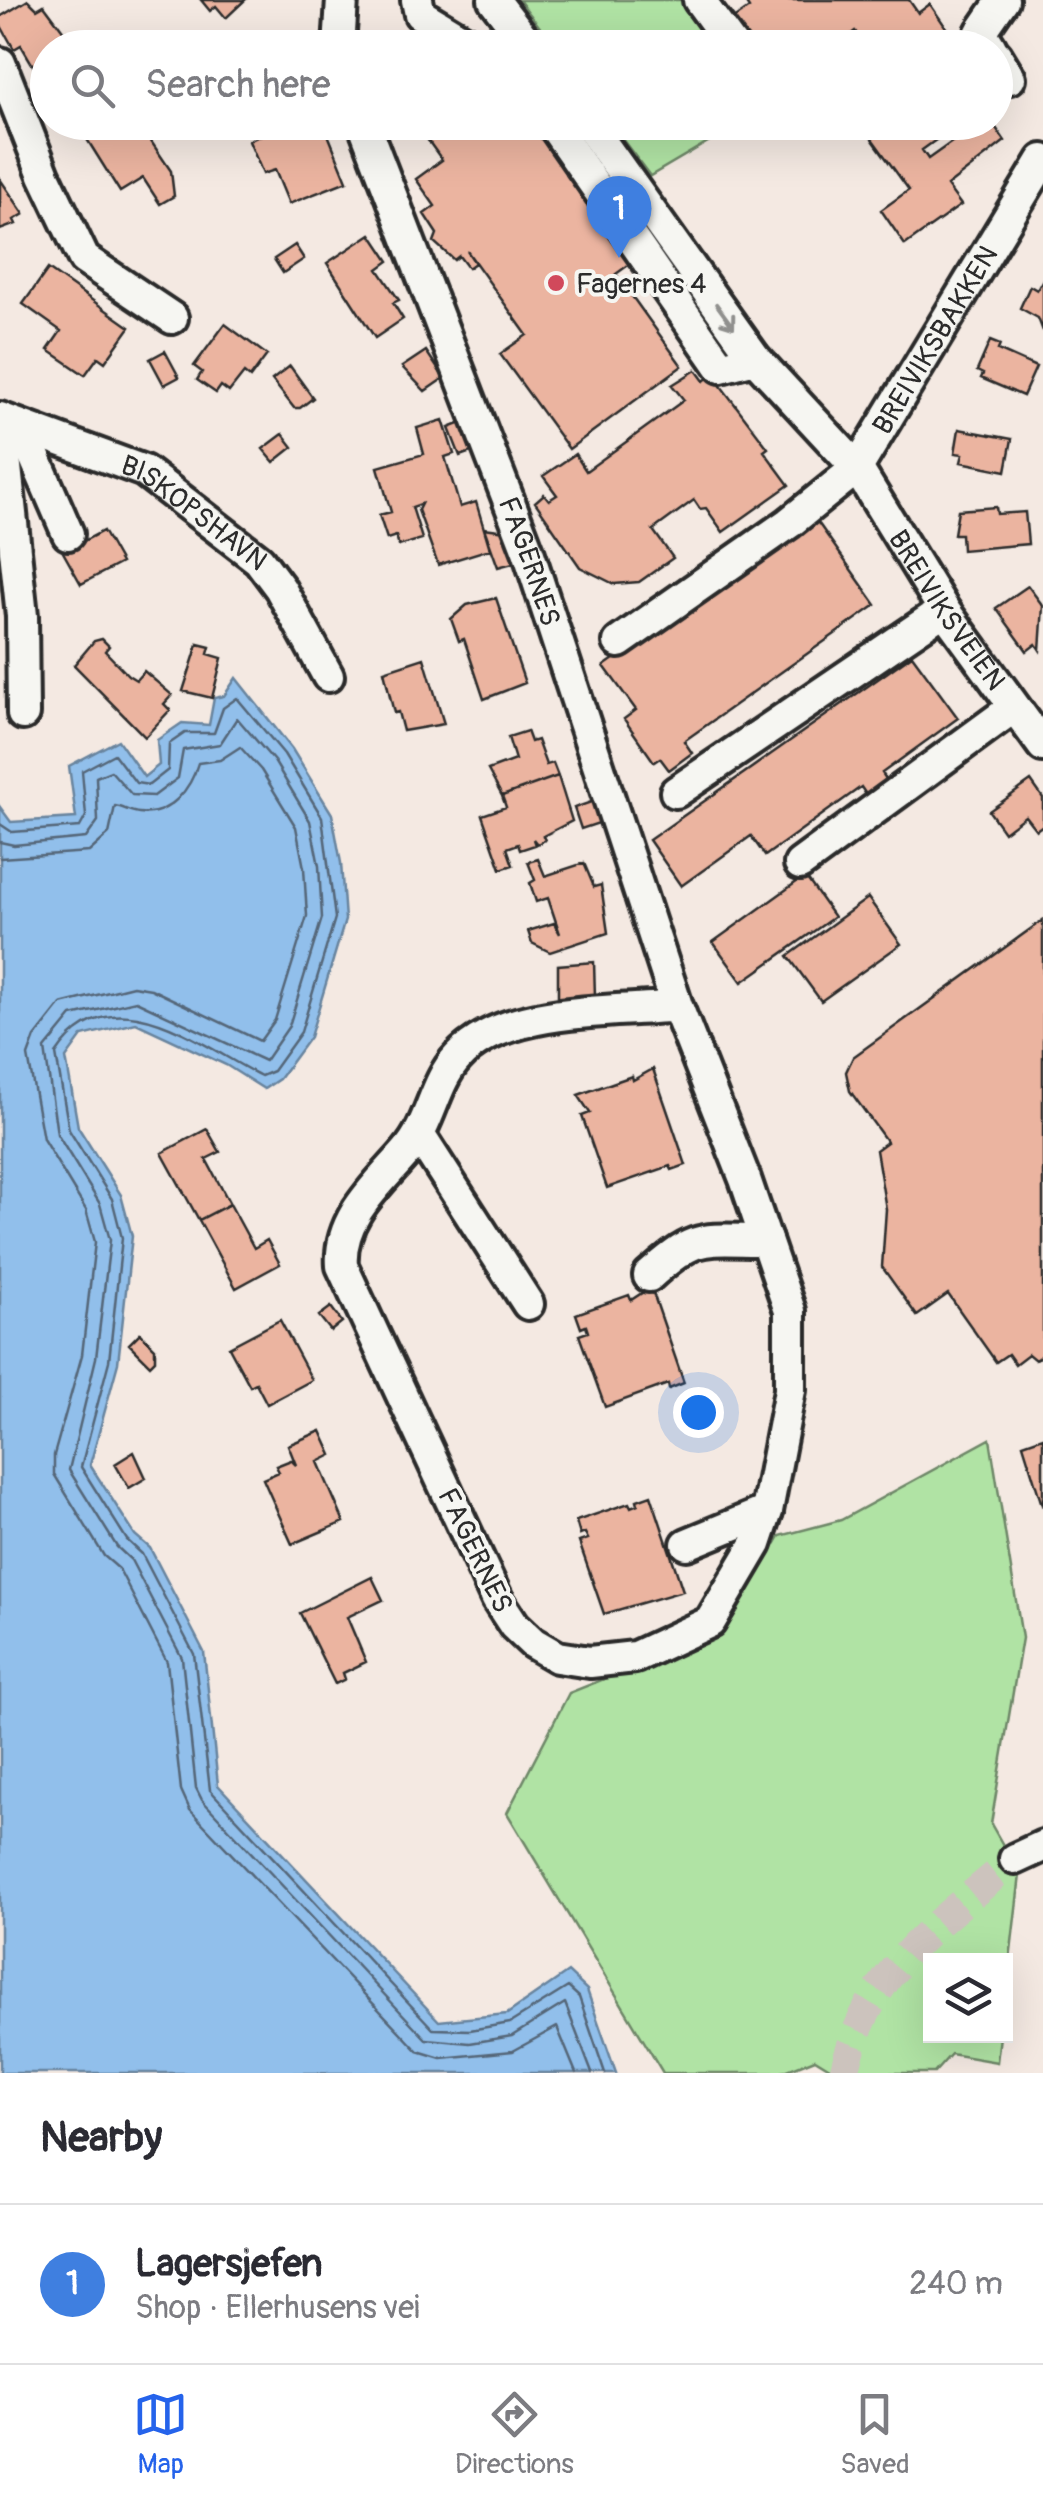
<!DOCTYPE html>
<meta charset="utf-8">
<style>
:root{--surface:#fff;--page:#f2f2f3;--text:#2b2b33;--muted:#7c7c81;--line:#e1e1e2;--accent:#2563eb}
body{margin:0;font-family:Pangolin,sans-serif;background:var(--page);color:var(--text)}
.controls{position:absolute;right:30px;bottom:30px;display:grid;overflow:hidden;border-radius:0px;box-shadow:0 10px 40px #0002}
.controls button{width:90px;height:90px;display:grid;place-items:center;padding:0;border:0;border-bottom:2px solid var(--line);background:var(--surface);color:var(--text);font:50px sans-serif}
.you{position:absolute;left:698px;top:1412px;width:35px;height:35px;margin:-25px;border:8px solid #fff;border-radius:50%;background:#1a73e8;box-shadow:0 0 0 15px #1a73e833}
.badge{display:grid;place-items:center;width:65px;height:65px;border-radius:50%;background:var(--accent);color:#fff;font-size:32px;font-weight:700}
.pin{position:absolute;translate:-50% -82px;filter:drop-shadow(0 2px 5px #0008)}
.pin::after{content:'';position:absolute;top:52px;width:35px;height:30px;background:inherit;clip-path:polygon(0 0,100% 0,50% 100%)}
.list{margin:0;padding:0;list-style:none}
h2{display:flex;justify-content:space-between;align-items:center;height:130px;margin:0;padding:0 40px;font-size:42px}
h2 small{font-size:32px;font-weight:400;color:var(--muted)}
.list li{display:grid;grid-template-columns:65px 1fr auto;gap:30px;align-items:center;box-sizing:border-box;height:160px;padding:0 40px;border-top:2px solid var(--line)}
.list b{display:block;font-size:38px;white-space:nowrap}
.list p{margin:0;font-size:32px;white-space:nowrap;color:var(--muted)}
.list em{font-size:32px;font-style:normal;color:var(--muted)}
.icon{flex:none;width:55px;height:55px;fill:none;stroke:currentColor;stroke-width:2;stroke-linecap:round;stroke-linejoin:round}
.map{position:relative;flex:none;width:1043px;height:2073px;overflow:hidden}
.search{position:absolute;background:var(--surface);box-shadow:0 10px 40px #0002;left:30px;right:30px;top:30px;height:110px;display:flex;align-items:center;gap:25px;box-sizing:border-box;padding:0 35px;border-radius:55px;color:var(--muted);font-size:38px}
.sheet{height:290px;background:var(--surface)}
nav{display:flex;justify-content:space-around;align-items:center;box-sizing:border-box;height:140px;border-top:2px solid var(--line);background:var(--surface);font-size:28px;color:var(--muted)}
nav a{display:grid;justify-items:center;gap:5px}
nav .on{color:var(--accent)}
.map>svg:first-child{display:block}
.green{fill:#b0e3a4;stroke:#6e8768;stroke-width:2.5}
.water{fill:#91bfeb;stroke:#68849e;stroke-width:2.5}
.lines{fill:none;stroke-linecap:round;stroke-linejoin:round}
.shore{stroke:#546678;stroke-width:2.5}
.building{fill:#ebb4a0;stroke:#2b2b2b;stroke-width:2.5}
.minor-tunnel{stroke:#ccc3bd;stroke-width:30;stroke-dasharray:30 15;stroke-linecap:butt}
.minor-casing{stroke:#2b2b2b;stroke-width:38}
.minor{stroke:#f6f6f2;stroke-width:30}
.oneway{stroke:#90908e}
.poi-dot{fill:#d1495b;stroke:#f6f6f2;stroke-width:4}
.labels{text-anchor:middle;stroke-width:8;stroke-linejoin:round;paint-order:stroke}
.poi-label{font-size:28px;fill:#2b2b2b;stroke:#f6f6f2;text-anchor:start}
.street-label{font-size:28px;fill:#2b2b2b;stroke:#f6f6f2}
</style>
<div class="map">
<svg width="1043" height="2073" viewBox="0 0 1043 2073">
<rect width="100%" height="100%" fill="#f4e9e2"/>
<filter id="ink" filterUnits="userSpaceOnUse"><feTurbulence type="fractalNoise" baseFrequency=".01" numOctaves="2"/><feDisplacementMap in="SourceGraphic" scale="20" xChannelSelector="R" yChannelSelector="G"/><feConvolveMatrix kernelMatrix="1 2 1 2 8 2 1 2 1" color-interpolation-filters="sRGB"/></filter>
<g filter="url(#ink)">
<path class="green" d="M519 0H684L719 47H555Z
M610 123H740L650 176Z
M990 1439 1022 1638 991 1824 1020 1875 1006 1993V1960H930V2036H1000L997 2062 951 2054 934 2073H838L815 2059 780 2073H663L507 1813 569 1693 724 1631 780 1536 841 1520Z"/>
<path class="water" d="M236 678 292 749 332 814 341 863 345 920 310 1037 279 1079 264 1089 226 1065 136 1023 82 1036 66 1058 78 1127 121 1195 132 1236 118 1363 90 1465 135 1535 150 1548 204 1652 218 1785 439 2021 507 2014 568 1972 587 1990 616 2073H0V807L11 822 76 818 69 766 118 740 144 777 159 765 157 740 182 723 209 725 214 698 224 696Z"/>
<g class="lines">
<path class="shore" d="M0 824 12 832 80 827 86 816 82 771 114 754 136 783 149 785 168 770 169 744 185 733H214L223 708 237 698 284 754 322 817 335 918 301 1032 273 1071 261 1076C199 1045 111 970 56 1054L69 1130 112 1199 122 1238 109 1361 81 1467 127 1540 142 1554 194 1654 210 1790 433 2029 470 2030 510 2023 568 1987 579 1997 605 2073
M0 842 14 845 86 838 98 821 96 777 111 771 132 795 154 796 178 778 183 750 220 744 237 718 274 761 310 821 319 866 322 918 289 1026 265 1061 136 1001 72 1016 45 1049 57 1134 100 1204 110 1240 96 1358 69 1470 117 1547 131 1560 182 1658 196 1788 202 1800 426 2039 470 2043 512 2036 565 2003 592 2073
M0 858 89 852 109 834 115 806C123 807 130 812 139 813 170 817 191 788 198 763L220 760 240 747 261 770 296 827 304 868 307 916 275 1020 260 1041 151 989 133 986 61 1004 35 1037 28 1056 43 1139 86 1210 95 1242 82 1355 54 1455V1474L104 1556 119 1569 167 1662 181 1790 190 1810 418 2051 441 2058 513 2051 557 2027 576 2073"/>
</g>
<path class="building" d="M28 0 37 9 44 5 76 48H48V91L21 45 14 49 0 24V17Z
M201 0H245L226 18 216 6 210 11Z
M744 0H909L918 13 930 4 960 48H867L855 31 833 48H742L726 24 749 8Z
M89 122H128L130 126 138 122 171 171 174 196 160 204 143 178 120 192 80 128Z
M288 122H323L347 181 289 204 275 170 263 174 249 141Z
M431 122H535L634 261 616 274 682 366 569 449 500 354 527 335 467 251 475 263 468 268 459 256 454 260 434 242 437 234 424 214 435 206 416 179 442 160 422 132Z
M860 122H943L947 132 922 150 928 159 980 122H992L1005 141 947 186 961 205 905 245 881 210 909 190Z
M0 179 24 214 14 220 16 224 0 230Z
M371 234 389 261 378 269 399 300 393 303 403 319 375 338 327 263Z
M295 245 304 259 283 273 274 259Z
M48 269 130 327 105 362 98 357 85 375 48 350 61 331 23 304Z
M1043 279V331L1038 318 1020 308 1030 286 1037 290Z
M225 324 267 355 250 378 244 373 229 392 221 386 216 393 197 380 202 372 194 366Z
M990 341 1000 345 998 350 1036 367 1023 396 981 378 983 374 977 371Z
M165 351 179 377 164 385 150 359Z
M426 351 444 378 425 391 402 367Z
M290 366 313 398 300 408H294L272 380Z
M696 370 704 381 712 374 768 448 764 451 789 485 723 532 706 508 700 509 694 500 653 530 673 558 639 582 614 584 580 567 535 502 544 494 549 500 557 495 543 476 575 454 586 471 684 400 672 385Z
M443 420 454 454 445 457 460 507 476 502 490 549 438 565 418 510 421 504 412 507 422 539 399 546 396 536 387 539 379 515 391 512 378 467 424 454 417 428Z
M467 421 477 450 460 456 449 428Z
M959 429 1012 439 1006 471 961 462 963 454 955 453Z
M283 434 293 447 274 462 263 449Z
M996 507 997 514 1025 512 1028 544 962 550 961 534H954L958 510Z
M814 517 876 605 684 741 692 753 669 770 660 758 654 762 624 719 636 710 604 666Z
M484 528 506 531 517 562 498 567Z
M103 531 121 563 81 584 63 552Z
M1028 586 1043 606 1040 650 1036 644 1027 651 996 608Z
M496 598 525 683 484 699 464 639 459 641 451 619 467 605Z
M102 639 109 646 105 651 128 675 136 680 144 671 172 695 164 704 170 710 145 737 74 665 94 641Z
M198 644 210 647 208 654 222 658 212 698 183 691Z
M912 655 958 718 882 773 890 785 869 799 861 787 765 856 751 836 681 886 649 840Z
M424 658 444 724 403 731 398 712 394 713 384 671Z
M527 731 531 742 537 740 546 765 553 763 558 776 502 796 488 770 515 760 508 737Z
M558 776 572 821 543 836 545 840 537 844 533 839 535 845 520 850 518 844 507 848 513 865 501 869 482 815 506 807 502 796Z
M1031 781 1043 798V825L1036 830 1025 816 1004 832 989 811Z
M594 801 602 822 581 829 574 808Z
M538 859 545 876 584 863 594 887 601 885 608 933 550 952 532 943 528 931 554 923 560 934 548 898 536 902 530 883 535 880 528 862Z
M805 876 834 917 742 982 713 942Z
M868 898 901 944 821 1001 788 956Z
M1043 920V1354L1035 1360 1028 1354 1015 1364 1008 1354 996 1362 948 1294 917 1316 882 1267 886 1209 876 1150 887 1142 850 1091 846 1072 853 1057Z
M594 962 595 997 558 999V965Z
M653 1069 686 1165 672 1170 670 1166 607 1188 582 1116 590 1113 578 1095 632 1076 633 1080Z
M207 1129 220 1152 206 1159 230 1204 199 1220 162 1153Z
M230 1204 254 1248 267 1240 280 1264 236 1288 199 1220Z
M651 1287 684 1383 669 1389 668 1384 605 1407 579 1335 588 1332 586 1326 581 1328 576 1314 629 1295 631 1300Z
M331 1307 342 1322 331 1331 319 1316Z
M280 1320 312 1380 267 1404 256 1383 250 1386 229 1347Z
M140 1333 155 1348V1360L150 1365 129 1344Z
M321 1431 332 1455 318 1462 344 1522 292 1544 263 1479 279 1472 276 1466 291 1460 296 1465 288 1445Z
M1043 1437V1504L1042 1505 1023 1444Z
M134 1452 146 1478 129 1488 115 1464Z
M651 1495 683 1591 604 1614 579 1542 588 1539 585 1533 580 1535 576 1521 629 1503 631 1507 638 1504 637 1500Z
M372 1577 383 1600 347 1617 366 1662 343 1673 345 1679 335 1684 300 1613Z"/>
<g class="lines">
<path class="minor-tunnel" d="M844 2073C867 1970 938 1924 1015 1859"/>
<g class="minor-casing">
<g id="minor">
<path d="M417 0 420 14 476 48"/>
<path d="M494 0 531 48"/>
<path d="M699 0 734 48"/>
<path d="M339 48 342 0"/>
<path d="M991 48 981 32 1003 0"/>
<path d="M996 55 1010 78"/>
<path d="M0 63 44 175 84 259 172 318"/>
<path id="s1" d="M363 122 528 551 677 1006 745 1179 790 1311V1390L767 1511 756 1544 710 1622 635 1657 590 1662 557 1657 533 1643 514 1625 497 1599 342 1266C338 1218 378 1185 407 1151 431 1124 434 1082 458 1057 505 1006 612 1013 677 1006"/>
<path d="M551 122 721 367 755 358"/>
<path id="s2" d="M587 122 755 358 857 468 944 610 1043 746"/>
<path id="s3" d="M0 418 144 471 259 560 280 588 328 676"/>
<path d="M1 420 22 616 23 714"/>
<path d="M22 428 68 534"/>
<path id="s4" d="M619 642 789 523 857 468 1043 160"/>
<path d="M676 792 944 610"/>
<path d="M800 864 1014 707"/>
<path d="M420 1136 528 1304"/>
<path d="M649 1276C698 1232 702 1240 766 1240"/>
<path d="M687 1544 767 1511"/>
<path d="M1015 1859 1043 1846"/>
</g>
</g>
<use href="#minor" class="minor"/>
</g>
<defs><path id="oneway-shaft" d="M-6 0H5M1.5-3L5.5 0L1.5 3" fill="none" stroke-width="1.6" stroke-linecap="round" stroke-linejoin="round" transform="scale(2.5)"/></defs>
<use class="oneway" href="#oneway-shaft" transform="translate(725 316) rotate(54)"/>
</g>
<circle class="poi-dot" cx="556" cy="283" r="10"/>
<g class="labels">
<g class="poi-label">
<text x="576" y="293">Fagernes 4</text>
</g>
<g class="street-label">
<text dy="10" stroke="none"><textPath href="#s4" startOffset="445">BREIVIKSBAKKEN</textPath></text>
<text dy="10" stroke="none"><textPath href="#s3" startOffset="218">BISKOPSHAVN</textPath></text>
<text dy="10" stroke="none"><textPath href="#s1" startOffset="470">FAGERNES</textPath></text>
<text dy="10" stroke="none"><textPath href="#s2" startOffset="608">BREIVIKSVEIEN</textPath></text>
<text transform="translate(476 1550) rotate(64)" y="10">FAGERNES</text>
</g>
</g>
</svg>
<div class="controls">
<button><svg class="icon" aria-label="layers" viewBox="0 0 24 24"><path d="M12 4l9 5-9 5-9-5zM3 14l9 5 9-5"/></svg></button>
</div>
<div class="you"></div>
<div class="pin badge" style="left:619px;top:258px;background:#3f7fe0">1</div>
<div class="search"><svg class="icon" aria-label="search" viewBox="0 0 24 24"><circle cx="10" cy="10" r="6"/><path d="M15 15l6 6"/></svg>Search here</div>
</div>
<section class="sheet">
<h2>Nearby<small></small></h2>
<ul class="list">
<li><span class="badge" style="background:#3f7fe0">1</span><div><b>Lagersjefen</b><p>Shop · Ellerhusens vei</p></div><em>240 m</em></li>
</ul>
</section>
<nav>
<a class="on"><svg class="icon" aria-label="map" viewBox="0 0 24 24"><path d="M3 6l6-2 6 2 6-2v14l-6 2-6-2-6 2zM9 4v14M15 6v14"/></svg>Map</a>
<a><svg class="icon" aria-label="directions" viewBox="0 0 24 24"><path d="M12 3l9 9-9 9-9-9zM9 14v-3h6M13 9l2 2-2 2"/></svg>Directions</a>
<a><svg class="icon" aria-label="saved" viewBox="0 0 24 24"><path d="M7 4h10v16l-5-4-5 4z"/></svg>Saved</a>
</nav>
